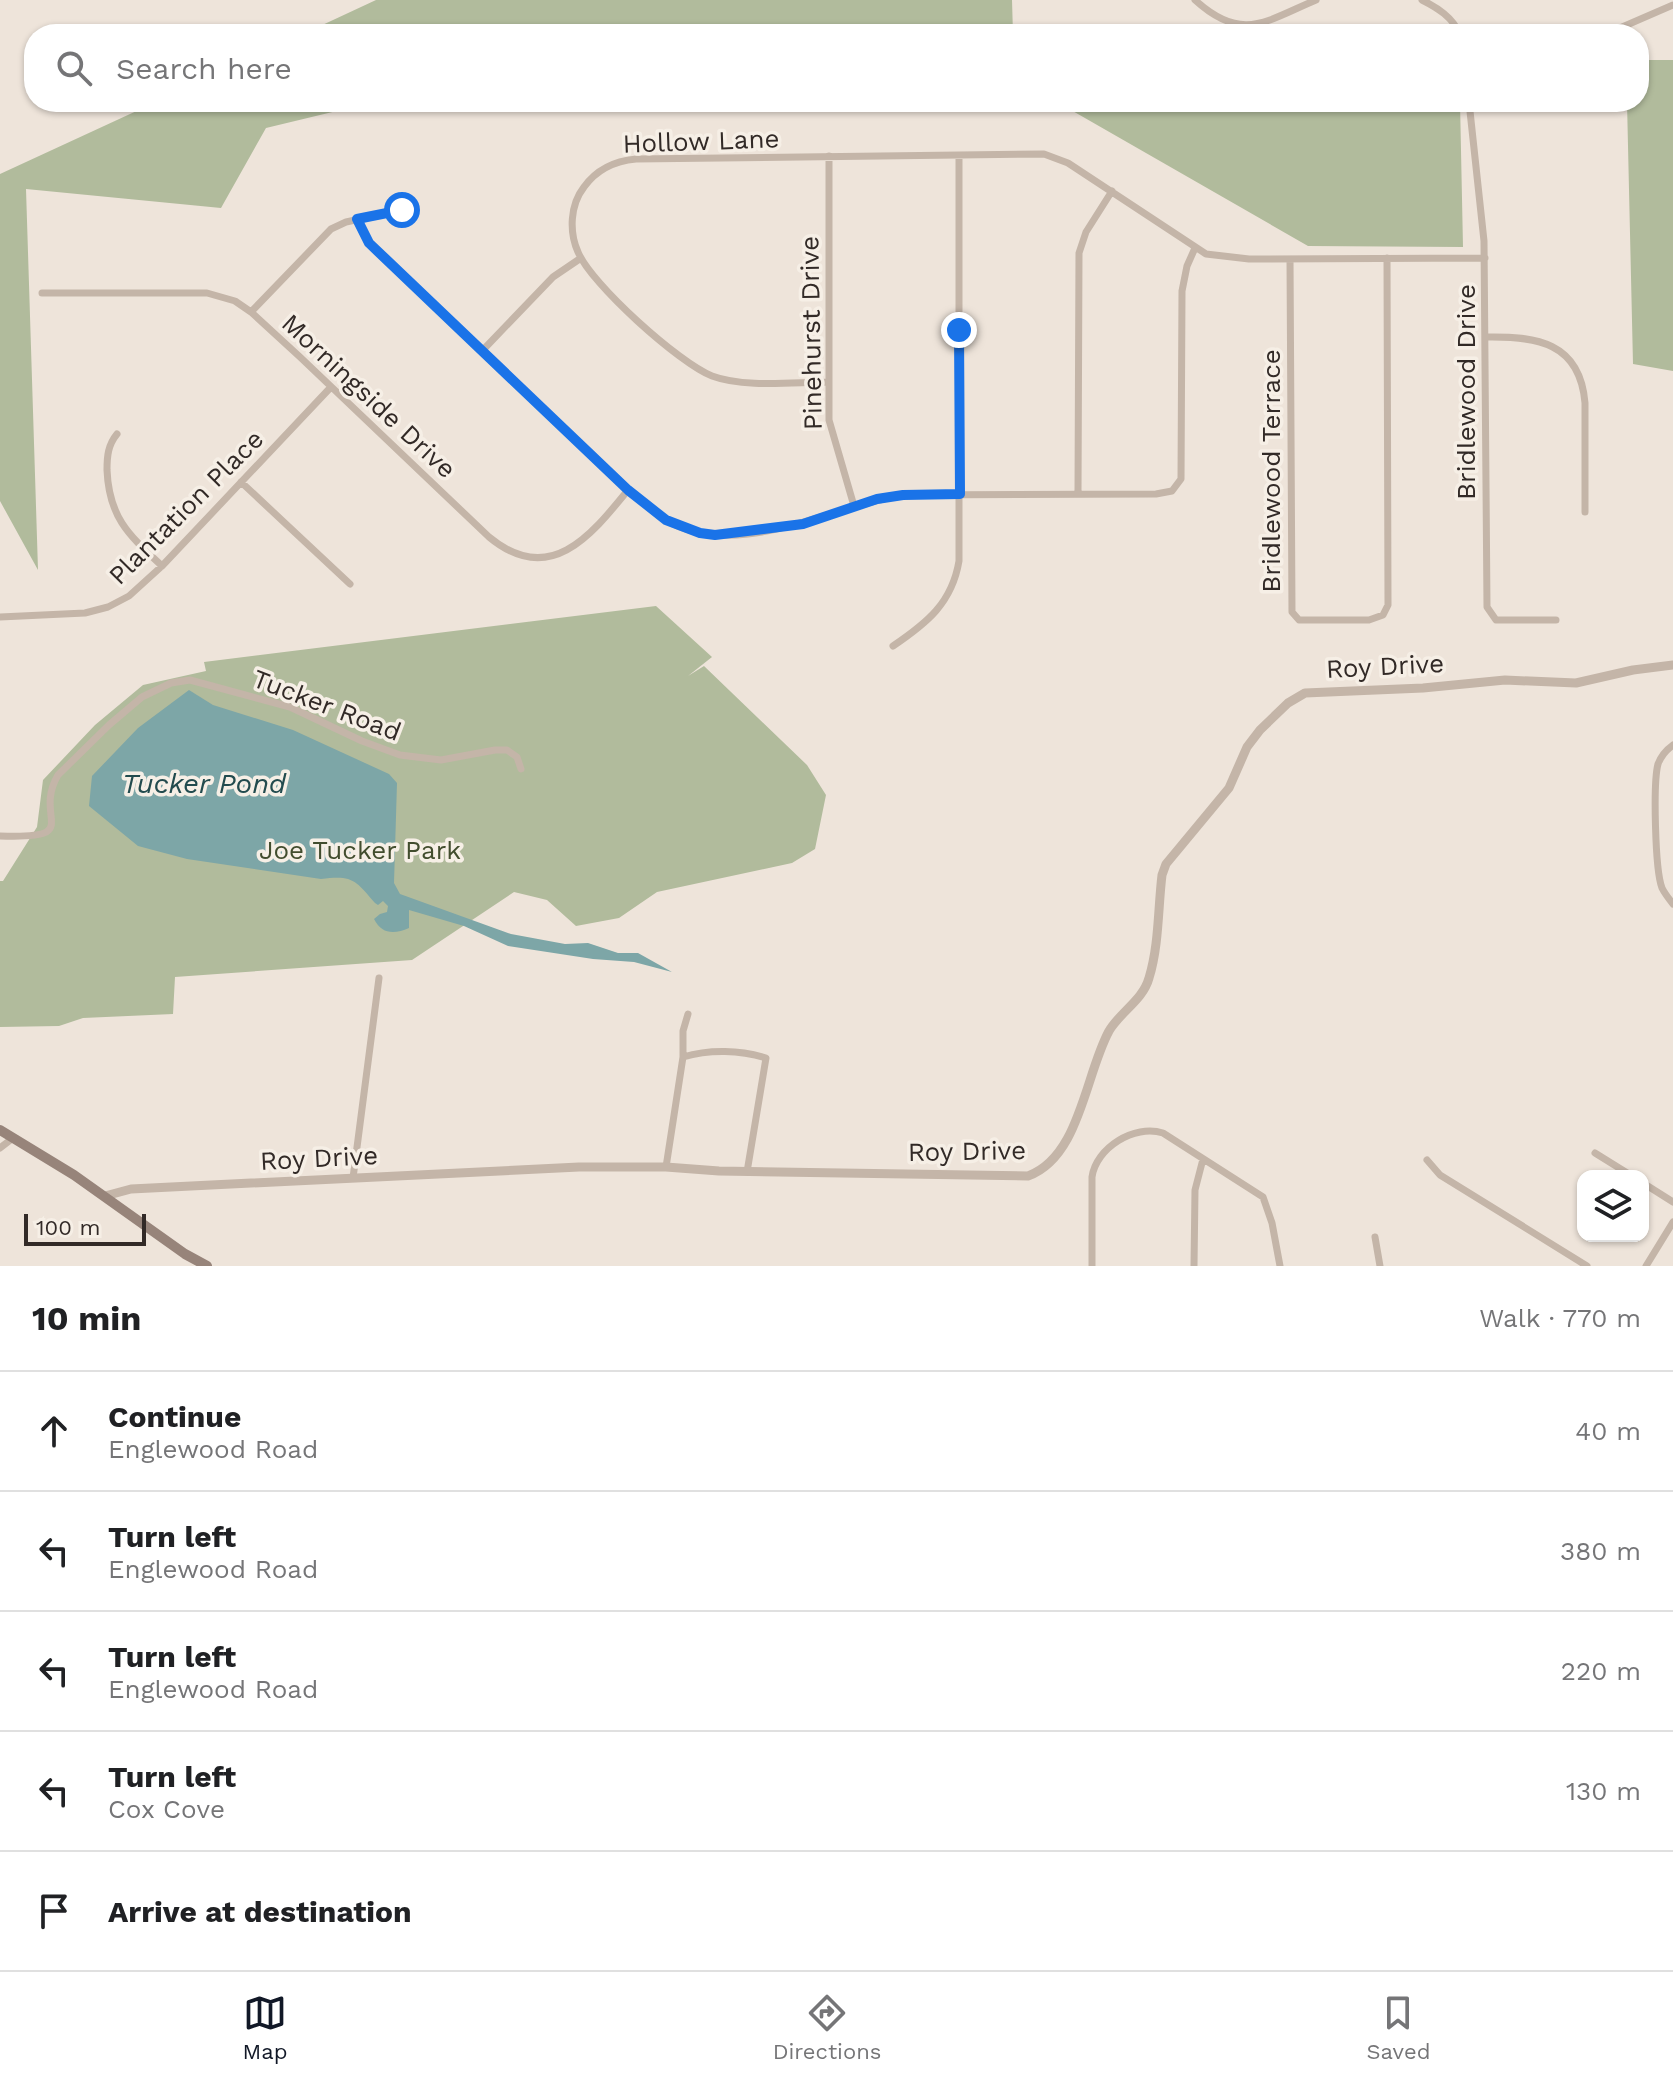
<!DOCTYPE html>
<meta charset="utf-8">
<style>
:root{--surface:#fff;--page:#f2f2f2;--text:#202124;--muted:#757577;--line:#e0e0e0;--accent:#111827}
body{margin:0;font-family:"Work Sans",sans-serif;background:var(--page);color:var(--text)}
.controls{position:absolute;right:24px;bottom:24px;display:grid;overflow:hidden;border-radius:16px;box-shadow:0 2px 6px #0004}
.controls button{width:72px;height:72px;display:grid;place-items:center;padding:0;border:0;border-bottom:2px solid var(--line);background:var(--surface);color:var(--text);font:40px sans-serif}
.scale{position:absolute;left:24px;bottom:20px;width:122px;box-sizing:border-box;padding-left:8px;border:4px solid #322a27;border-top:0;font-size:22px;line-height:28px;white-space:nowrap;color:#322a27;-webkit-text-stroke:6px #f6efe6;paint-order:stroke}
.stop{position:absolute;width:24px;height:24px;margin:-18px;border:6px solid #1a73e8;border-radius:50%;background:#fff}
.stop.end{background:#1a73e8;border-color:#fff;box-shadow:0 2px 8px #0008}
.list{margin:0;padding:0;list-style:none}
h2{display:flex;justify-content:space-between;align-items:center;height:104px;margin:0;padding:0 32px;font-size:34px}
h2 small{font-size:26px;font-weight:400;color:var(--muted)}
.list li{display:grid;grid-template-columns:52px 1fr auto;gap:24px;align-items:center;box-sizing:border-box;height:120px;padding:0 32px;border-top:2px solid var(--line)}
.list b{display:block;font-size:30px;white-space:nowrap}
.list p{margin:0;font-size:26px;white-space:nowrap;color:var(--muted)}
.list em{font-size:26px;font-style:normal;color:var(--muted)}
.icon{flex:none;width:44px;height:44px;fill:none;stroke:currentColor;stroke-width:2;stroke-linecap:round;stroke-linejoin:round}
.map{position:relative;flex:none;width:1673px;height:1266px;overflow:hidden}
.search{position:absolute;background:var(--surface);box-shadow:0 2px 6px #0004;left:24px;right:24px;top:24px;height:88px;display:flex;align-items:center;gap:20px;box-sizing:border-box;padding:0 28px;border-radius:32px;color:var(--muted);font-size:30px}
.sheet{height:704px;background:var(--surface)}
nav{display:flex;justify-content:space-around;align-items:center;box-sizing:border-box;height:112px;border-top:2px solid var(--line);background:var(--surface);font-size:22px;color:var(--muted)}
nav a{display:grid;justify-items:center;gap:4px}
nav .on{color:var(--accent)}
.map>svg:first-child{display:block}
.green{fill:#b1bb9c}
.water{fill:#7da6a7}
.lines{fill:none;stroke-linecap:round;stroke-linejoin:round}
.minor{stroke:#c4b5a8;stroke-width:7}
.tertiary{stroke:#c4b5a8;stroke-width:9}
.secondary{stroke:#97847a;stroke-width:10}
.route{stroke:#1a73e8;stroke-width:10}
.labels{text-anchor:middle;stroke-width:7;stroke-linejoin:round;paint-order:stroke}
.street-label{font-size:26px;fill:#322a27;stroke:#f6efe6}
.park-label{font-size:26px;fill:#424d2e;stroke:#f6efe6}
.water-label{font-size:28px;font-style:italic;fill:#224b4e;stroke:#f6efe6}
</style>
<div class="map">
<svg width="1673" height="1266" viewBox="0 0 1673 1266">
<rect width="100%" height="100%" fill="#eee4da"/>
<path class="green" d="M376 0H1012L1013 34H303Z
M1639 60H1673V371L1633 364 1627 102H1639Z
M156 102H374L266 128 221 208 26 189 38 570 0 501V174Z
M1057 102H1460L1463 247 1308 246Z
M656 606 712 657 688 676 704 666 807 765 826 795 815 849 792 863 657 892 619 918 576 926 547 900 514 892 412 960 175 977 173 1014 83 1018 59 1026 0 1027V881H3L37 827 43 780 95 725 143 685 206 671 204 662Z"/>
<path class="water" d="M189 690 213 705 293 730 389 774 397 783 394 883 400 894 511 934 565 944 588 943 618 953H638L672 972 634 962 593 959 508 946 464 926 409 910V928C395 934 382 935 374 919L380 914 387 912 388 906 383 901 378 905 375 903C355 880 353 875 321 879L187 859 138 846 89 806 92 776 138 728Z"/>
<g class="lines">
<path class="minor" d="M1195 0C1242 43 1266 21 1316 0
M1422 0C1438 8 1452 17 1460 34
M1606 34 1673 5
M1469 102 1484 241 1487 607 1496 620H1556
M829 156V420L854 506
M357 219 369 243 628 490C641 500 653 513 667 521 739 561 830 506 903 495L1156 494 1172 491 1181 479 1182 291 1187 266 1195 248
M1290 259 1292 612 1299 620H1369L1383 615 1388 605 1387 258
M42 293H207L235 301 251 312 300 357 489 537C549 587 590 537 628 490
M251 312 331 229 346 222 402 210
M1485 337C1536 336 1580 342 1585 403V512
M482 351 553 277 581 258
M828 382C794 382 744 388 712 376 679 363 591 284 578 252 569 232 570 205 584 187 597 169 614 161 636 159L1044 154 1068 163 1206 254 1249 259 1485 258
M117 434C108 445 107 456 107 470 109 518 129 535 162 566
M241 482 350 584
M1078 493 1079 253 1086 232 1112 191
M0 617 85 613 108 607 129 596 162 566 331 387
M893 646C927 623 952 603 959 561V155
M1673 745C1666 750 1661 756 1658 764 1653 783 1655 870 1662 888 1665 894 1669 899 1673 904
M0 836C86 839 32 819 58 775L109 725 142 697 171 683 190 680 290 707 362 741 400 755 441 760 495 750H507L517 757 521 769
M683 1057V1031L688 1014
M0 1148 13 1138
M1595 1153 1632 1176
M1427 1160 1440 1175 1587 1266
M666 1167 683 1057C710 1049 740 1050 766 1058L747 1172
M353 1178 379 978
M1643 1183 1673 1202
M1375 1237 1380 1266
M1092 1266V1177C1096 1148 1134 1124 1163 1133L1263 1197 1272 1223 1280 1266
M1194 1266 1195 1190 1203 1159
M1646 1266 1673 1222"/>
<path class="tertiary" d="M105 1196 131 1189 579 1167H666L719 1171 1028 1176C1080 1157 1085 1075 1109 1031 1120 1012 1143 1000 1149 978 1159 946 1158 908 1162 875L1166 864 1229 788 1247 747 1260 730 1288 703 1305 693 1423 688 1505 680 1576 683 1633 670 1673 665"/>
<path class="secondary" d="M0 1130 74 1175 185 1254 207 1266"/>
</g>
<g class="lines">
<path class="route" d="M402 210 357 219 369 243 628 490 666 520 700 533 715 535 803 524 877 499 903 495 960 494 959 330"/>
</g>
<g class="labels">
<g class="street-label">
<text transform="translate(701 141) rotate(-2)" y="9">Hollow Lane</text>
<text transform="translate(811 333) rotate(-91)" y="9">Pinehurst Drive</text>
<text transform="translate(1466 392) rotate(-90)" y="9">Bridlewood Drive</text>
<text transform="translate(369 396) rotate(43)" y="9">Morningside Drive</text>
<text transform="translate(1271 471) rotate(-90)" y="9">Bridlewood Terrace</text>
<text transform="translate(186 507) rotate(-45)" y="9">Plantation Place</text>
<text transform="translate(1385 666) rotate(-3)" y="9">Roy Drive</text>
<text transform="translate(327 705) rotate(21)" y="9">Tucker Road</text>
<text transform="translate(967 1151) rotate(-1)" y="9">Roy Drive</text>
<text transform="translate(319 1158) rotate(-3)" y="9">Roy Drive</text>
</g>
<g class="park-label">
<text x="360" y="859">Joe Tucker Park</text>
</g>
<g class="water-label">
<text x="204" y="793">Tucker Pond</text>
</g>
</g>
</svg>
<div class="controls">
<button><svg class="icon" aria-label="layers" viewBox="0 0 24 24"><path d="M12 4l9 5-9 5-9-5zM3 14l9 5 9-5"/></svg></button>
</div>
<div class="scale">100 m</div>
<div class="stop" style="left:402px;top:210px"></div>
<div class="stop end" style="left:959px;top:330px"></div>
<div class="search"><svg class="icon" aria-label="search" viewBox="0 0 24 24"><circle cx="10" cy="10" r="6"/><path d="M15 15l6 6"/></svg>Search here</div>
</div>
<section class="sheet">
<h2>10 min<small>Walk · 770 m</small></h2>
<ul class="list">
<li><svg class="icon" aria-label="ahead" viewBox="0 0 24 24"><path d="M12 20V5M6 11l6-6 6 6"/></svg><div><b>Continue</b><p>Englewood Road</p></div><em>40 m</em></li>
<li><svg class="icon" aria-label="left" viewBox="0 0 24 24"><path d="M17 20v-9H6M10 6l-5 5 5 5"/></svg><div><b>Turn left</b><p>Englewood Road</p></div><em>380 m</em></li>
<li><svg class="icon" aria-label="left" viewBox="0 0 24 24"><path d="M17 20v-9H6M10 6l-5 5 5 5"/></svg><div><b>Turn left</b><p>Englewood Road</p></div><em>220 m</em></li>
<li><svg class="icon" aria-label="left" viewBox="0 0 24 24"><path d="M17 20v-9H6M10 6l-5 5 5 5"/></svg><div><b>Turn left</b><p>Cox Cove</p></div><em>130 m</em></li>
<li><svg class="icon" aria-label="arrive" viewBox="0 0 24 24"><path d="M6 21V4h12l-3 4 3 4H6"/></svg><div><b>Arrive at destination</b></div></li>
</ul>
</section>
<nav>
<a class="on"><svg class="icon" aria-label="map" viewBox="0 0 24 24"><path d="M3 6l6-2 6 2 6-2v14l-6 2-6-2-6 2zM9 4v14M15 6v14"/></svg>Map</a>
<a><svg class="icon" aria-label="directions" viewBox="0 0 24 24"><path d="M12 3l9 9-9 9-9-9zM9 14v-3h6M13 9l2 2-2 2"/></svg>Directions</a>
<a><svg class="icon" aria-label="saved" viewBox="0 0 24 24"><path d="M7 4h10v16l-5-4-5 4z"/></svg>Saved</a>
</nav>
